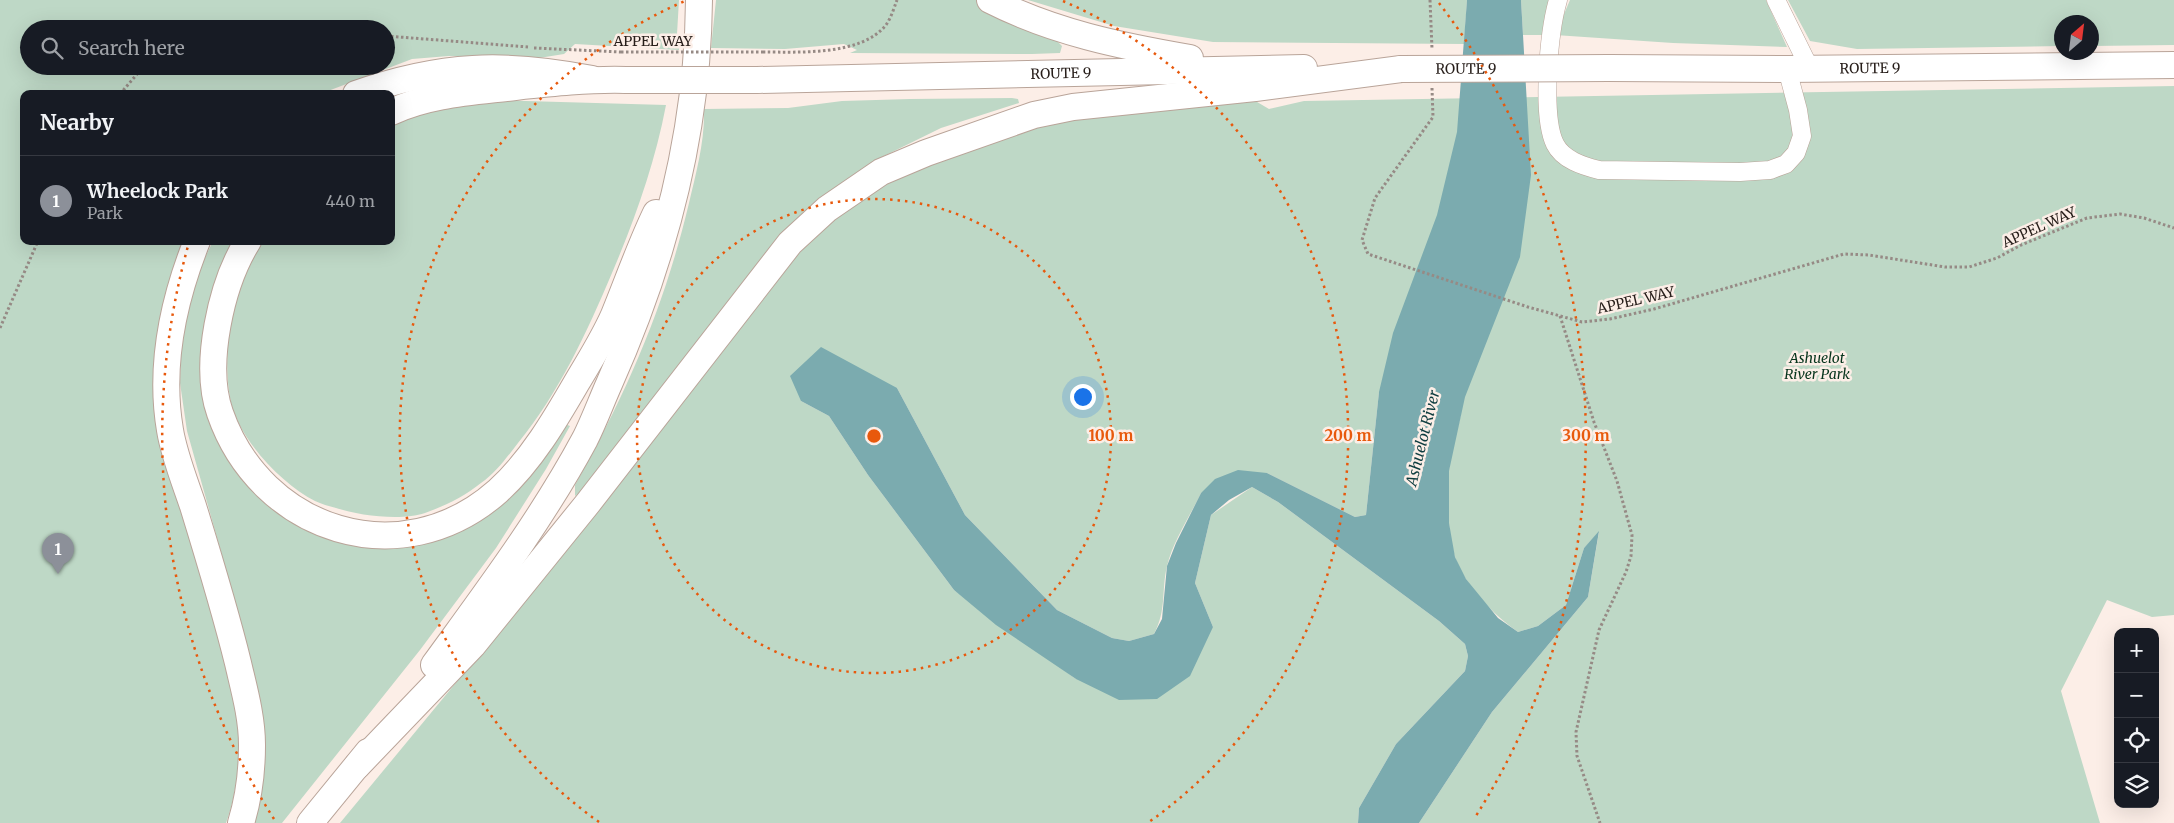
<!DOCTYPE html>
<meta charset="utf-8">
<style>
:root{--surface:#171b24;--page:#242831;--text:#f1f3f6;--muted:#9ea1a6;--line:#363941;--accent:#8c9099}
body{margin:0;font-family:Merriweather,serif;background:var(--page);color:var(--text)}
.controls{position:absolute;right:15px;bottom:15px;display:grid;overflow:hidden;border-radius:10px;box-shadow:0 5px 20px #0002}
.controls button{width:45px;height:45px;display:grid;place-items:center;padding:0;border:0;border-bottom:1px solid var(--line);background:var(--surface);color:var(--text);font:25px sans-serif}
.compass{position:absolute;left:2054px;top:15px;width:45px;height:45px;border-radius:50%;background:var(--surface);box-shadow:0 5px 20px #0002;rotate:28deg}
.you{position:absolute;left:1082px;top:396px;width:18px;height:18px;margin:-12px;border:4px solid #fff;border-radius:50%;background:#1a73e8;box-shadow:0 0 0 8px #1a73e833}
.badge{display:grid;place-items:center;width:32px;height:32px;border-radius:50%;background:var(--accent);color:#fff;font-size:16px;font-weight:700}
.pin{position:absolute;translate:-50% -41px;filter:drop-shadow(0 1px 2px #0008)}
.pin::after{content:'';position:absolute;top:26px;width:18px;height:15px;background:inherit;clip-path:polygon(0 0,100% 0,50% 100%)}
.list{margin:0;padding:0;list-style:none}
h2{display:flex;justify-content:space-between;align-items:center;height:65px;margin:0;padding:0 20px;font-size:21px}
h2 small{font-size:16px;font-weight:400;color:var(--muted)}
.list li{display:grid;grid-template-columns:32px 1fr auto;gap:15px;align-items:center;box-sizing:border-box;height:90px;padding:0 20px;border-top:1px solid var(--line)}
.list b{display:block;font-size:19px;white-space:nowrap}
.list p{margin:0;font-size:16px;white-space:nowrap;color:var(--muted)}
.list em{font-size:16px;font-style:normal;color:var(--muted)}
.icon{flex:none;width:28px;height:28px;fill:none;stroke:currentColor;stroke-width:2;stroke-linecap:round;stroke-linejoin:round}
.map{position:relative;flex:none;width:2174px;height:823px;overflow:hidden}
.search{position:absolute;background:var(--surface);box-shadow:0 5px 20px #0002;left:20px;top:20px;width:375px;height:55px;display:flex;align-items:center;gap:12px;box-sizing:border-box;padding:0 18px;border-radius:28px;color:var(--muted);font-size:19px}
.panel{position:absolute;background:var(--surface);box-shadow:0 5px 20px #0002;left:20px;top:90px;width:375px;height:155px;border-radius:10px}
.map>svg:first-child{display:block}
.green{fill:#bed8c6;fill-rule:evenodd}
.water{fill:#7babaf}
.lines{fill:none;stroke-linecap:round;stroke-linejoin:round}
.minor-casing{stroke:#b9a499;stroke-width:19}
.highway-casing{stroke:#b9a499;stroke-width:28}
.path{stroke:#968a85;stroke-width:3;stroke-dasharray:2.5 2.5;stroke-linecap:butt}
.minor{stroke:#fff;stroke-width:18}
.highway{stroke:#fff;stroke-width:26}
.highway-bridge-casing{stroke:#b9a499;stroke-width:28;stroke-linecap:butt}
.path-bridge{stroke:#968a85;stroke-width:3;stroke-dasharray:2.5 2.5;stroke-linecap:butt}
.highway-bridge{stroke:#fff;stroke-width:26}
.ring{fill:none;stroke:#e8590c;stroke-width:2.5;stroke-dasharray:2.5 5}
.labels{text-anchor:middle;stroke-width:5;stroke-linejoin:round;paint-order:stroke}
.street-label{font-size:14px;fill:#261d19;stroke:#fceee7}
.park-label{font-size:14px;font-style:italic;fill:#07351d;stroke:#fceee7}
.water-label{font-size:15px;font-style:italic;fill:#0d3c3f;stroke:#fceee7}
.centre{fill:#e8590c;stroke:#fceee7;stroke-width:2.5}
.ring-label{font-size:15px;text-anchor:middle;font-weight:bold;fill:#e8590c;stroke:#fceee7;stroke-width:5;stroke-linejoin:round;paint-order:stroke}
</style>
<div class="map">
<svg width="2174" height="823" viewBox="0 0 2174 823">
<rect width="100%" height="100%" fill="#fceee7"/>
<path class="green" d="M0 0H679L677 34 679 50 575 44 564 54 539 58 449 56 412 59 328 91 326 94H24V241H187L156 344 238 696C240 739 241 782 226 823H0ZM29 29H386V66H29Z
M716 0H977L1056 40 1062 46 1060 53 1032 54 850 53 857 50 844 44 785 49 711 48Z
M1028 0H1467L1464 44 1213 42 1114 26Z
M1521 0H1550L1545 35H1523Z
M1570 0H1766L1787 47 1673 43 1555 35Z
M1788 0H2174V45L2092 46V22H2062L2061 46 1857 49 1810 41Z
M2174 86V615L2152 617 2107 600 2061 691 2100 823H1419L1492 712 1588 597 1599 532 1584 548 1566 605 1538 626 1518 632C1495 616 1464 585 1455 557 1448 536 1446 492 1449 470 1451 451 1457 432 1461 414L1379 392 1366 515 1355 517 1267 473 1201 493C1190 516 1173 541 1167 566 1161 592 1167 609 1154 634L1129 641 1112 638 1057 610 965 515 897 388 801 401 829 416 868 475 954 590 1076 679 1213 627 1195 583 1211 515 1252 487 1278 502 1439 621 1465 644 1468 656 1465 671 1396 744 1359 808 1358 823H340L602 506 818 228 875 184 1048 120 1252 99 1269 109 1304 101Z
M1012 98 1018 99 1019 103 941 128 880 158 858 173 583 490 575 496V485C627 392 664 308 689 203 696 173 705 141 704 109L788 108 842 101 910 99Z
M495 100 666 105C655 163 635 219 612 273 587 332 559 393 518 443 507 457 496 473 481 483 465 496 445 506 425 513 402 521 360 516 336 508 329 506 321 504 315 501 280 483 237 437 230 398 221 345 234 288 261 241H391V126L426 111Z
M213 241H242L215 414 309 522 434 532 560 422 570 426 546 469 496 548 420 650 282 823H246L239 616 187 431 180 383 181 354 188 309 201 266Z"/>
<path class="water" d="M1467 0H1521L1531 175 1520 257 1465 397 1449 471V523L1455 557 1466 579 1498 618 1518 632 1538 626 1566 605 1584 548 1599 531 1588 597 1492 712 1419 823H1358L1359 808 1396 744 1465 671 1468 656 1465 644 1439 621 1278 502 1252 487 1229 500 1211 515 1195 583 1213 627 1190 676 1157 699 1119 700 1076 679 996 625 954 590 868 475 829 416 801 401 790 376 821 347 897 388 965 515 1057 610 1112 638 1129 641 1154 634 1162 619 1167 566 1176 543 1201 493 1215 479 1238 470 1267 473 1355 517 1366 515 1379 392 1393 333 1437 215 1457 132Z"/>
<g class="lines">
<g class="minor-casing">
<path id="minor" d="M1558 0C1549 31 1541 115 1555 144 1563 160 1583 166 1599 170L1740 172 1770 170 1786 164 1796 153 1802 136 1798 110 1787 69
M1776 0 1810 69"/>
</g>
<g class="highway-casing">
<g id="highway">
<path d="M990 0C1053 32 1120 46 1190 58"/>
<path id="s1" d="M1609 68 1787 69 2174 65"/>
<path id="s2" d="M757 80 1304 68"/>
<path d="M356 94C440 64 505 62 592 79"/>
<path d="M391 112C429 94 474 92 515 87 552 83 589 79 626 80"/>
<path d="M197 241C173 301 159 365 170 430 174 455 185 482 193 506 209 558 225 610 238 663 244 689 252 717 252 745 252 771 249 797 241 823"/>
<path d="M248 241C221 284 203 365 220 413 261 531 401 577 498 491 531 461 555 420 577 382 590 360 604 338 614 315 628 281 640 246 656 213"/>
<path d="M434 665C487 592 542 519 585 439 594 421 601 402 609 384 663 263 698 132 699 0"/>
<path d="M357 766 473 645 588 503 790 243 827 209 881 172 926 153 1034 115 1073 107 1255 88 1401 69"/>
<path d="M310 823 368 752"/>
</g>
</g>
<path class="path" d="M1430 0 1432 49
M386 36 528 47
M534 48 621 52
M763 52C799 52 861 56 886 25 891 18 894 8 897 0
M1432 88 1433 117 1375 198 1362 240 1368 254 1528 307 1582 322 1610 319 1654 309 1844 254 1869 255 1945 267H1969L1997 258 2021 245 2087 218 2120 214 2144 218 2174 228
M120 94 144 66
M1560 316 1594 422 1617 481 1632 535 1631 556 1626 572 1599 630 1576 732 1577 756 1600 823
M0 328 38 241"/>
<use href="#minor" class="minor"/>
<use href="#highway" class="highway"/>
<g class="highway-bridge-casing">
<g id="highway-bridge">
<path id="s3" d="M1401 69 1609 68"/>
<path d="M626 80H757"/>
</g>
</g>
<path class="path-bridge" d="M621 52H763"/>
<use href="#highway-bridge" class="highway-bridge"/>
</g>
<g class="ring">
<circle cx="874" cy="436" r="237"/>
<path d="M599 822A474 474 0 0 1 685 1M1063 1A474 474 0 0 1 1149 822"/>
<path d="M274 819A712 712 0 0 1 188 246M1439 3A712 712 0 0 1 1474 819"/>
</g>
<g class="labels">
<g class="street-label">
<text x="653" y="46">APPEL WAY</text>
<text dy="5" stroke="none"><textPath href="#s1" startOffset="261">ROUTE 9</textPath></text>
<text dy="5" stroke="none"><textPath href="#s3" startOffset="65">ROUTE 9</textPath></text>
<text dy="5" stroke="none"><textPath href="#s2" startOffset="304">ROUTE 9</textPath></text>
<text transform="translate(2039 227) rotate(-24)" y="5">APPEL WAY</text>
<text transform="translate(1636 300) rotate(-13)" y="5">APPEL WAY</text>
</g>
<g class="park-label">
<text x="1817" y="363">Ashuelot<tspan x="1817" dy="16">River Park</tspan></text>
</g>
<g class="water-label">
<text transform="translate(1423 438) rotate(-76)" y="5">Ashuelot River</text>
</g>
</g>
<circle cx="874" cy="436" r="8" class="centre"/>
<g class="ring-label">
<text x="1111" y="441">100 m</text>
<text x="1348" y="441">200 m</text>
<text x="1586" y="441">300 m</text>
</g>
</svg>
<div class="controls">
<button>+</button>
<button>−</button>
<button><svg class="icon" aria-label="locate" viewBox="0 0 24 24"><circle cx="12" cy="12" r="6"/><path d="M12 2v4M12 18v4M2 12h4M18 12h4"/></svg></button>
<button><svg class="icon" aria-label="layers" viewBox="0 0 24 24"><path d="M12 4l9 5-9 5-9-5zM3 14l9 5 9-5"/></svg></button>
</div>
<svg class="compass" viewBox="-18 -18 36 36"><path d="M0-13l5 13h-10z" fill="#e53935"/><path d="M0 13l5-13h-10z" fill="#9ea1a6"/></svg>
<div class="you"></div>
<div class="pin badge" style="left:58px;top:574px">1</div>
<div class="search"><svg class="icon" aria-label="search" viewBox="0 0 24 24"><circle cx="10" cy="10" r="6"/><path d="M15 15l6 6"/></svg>Search here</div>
<section class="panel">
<h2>Nearby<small></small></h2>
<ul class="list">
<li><span class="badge">1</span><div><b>Wheelock Park</b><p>Park</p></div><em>440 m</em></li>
</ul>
</section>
</div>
